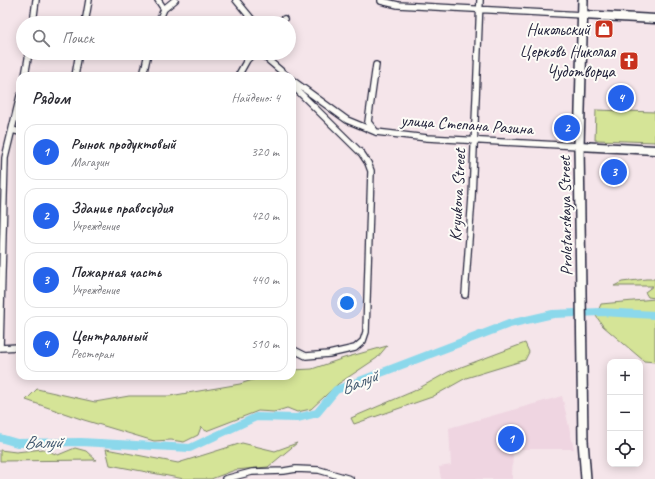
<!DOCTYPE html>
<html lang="ru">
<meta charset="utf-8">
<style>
:root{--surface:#fff;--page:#f7f7f7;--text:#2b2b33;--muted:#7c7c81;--line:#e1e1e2;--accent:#2563eb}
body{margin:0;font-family:Caveat,sans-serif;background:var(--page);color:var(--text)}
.controls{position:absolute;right:12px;bottom:12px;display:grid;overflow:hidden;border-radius:8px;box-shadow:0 2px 10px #0003}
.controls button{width:36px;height:36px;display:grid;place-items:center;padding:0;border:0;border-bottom:1px solid var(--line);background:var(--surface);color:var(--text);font:20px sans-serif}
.you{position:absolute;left:347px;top:303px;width:14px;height:14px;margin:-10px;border:3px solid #fff;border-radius:50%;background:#1a73e8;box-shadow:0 0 0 6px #1a73e833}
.badge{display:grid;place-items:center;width:26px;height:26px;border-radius:50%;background:var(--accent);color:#fff;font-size:13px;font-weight:700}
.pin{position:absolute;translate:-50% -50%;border:2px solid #fff;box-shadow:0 1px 4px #0006}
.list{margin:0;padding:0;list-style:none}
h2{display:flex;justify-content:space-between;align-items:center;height:52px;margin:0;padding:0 16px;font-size:17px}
h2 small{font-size:13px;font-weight:400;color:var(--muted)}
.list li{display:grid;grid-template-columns:26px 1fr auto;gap:12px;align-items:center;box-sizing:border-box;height:56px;margin:0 8px 8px;padding:0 8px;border:1px solid var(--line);border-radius:12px}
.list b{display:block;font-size:15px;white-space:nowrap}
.list p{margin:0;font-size:13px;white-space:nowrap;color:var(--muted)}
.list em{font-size:13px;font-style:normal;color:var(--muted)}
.icon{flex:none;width:22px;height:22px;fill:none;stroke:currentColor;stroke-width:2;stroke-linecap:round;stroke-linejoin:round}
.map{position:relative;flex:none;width:655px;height:479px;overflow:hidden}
.search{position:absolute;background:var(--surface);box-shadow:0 2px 10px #0003;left:16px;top:16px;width:280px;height:44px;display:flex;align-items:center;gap:10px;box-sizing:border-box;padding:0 14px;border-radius:22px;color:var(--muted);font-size:15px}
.panel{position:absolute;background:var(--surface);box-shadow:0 2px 10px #0003;left:16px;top:72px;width:280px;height:308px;border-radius:12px}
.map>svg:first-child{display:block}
.built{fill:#efd5e1}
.green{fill:#d5e497;stroke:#7c8369}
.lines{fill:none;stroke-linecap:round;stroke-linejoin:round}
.river{stroke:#8bd8eb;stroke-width:8}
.minor-casing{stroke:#22223b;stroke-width:8}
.secondary-casing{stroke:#22223b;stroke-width:11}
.primary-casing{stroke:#22223b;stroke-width:12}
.minor{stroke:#fdfcf7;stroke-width:5.5}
.secondary{stroke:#fdfcf7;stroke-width:8}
.primary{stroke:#fdfcf7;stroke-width:9}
.labels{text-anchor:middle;stroke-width:4;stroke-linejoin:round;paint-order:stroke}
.poi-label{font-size:17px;fill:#22223b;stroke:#fdfcf7;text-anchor:end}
.street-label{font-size:17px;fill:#22223b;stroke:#fdfcf7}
.water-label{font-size:18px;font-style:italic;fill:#425970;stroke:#fdfcf7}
</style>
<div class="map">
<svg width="655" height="479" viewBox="0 0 655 479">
<rect width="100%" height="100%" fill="#f5e5ea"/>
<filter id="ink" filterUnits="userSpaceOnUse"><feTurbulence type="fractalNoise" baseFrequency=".025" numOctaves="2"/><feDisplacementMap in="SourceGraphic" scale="8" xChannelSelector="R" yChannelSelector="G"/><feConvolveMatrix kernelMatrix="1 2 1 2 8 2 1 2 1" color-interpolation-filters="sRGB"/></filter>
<g filter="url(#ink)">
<path class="built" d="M562 396 574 449H513L512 479H441L439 467 451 465 449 428Z"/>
<path class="green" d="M596 110 655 112V142L595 140Z
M646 279H655V298L648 297 645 292 653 286H614L622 282Z
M655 299V362L644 361 603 326 596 316 601 304Z
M525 343 529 352 525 360 466 378 432 397 354 424 351 418 414 391 448 372Z
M387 346 377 358 338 384 311 409 297 412 287 408 274 412 258 411 206 431 201 427 198 435 184 442 171 440 154 441 84 420 26 400 37 389 95 402 129 396H170L240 384 265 376H292V370L312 369 344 358Z
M242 443 275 451 297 443 268 467 235 470 211 479H184L110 465 106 449 178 463Z
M75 448 86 451 96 460 0 461V450L16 452 43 449 58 455Z"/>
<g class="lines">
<path class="river" d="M0 438 17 443 81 442 190 448 256 417 297 418 317 413 336 390 509 324 553 314 601 312 655 315"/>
<g class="minor-casing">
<path id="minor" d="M158 0 164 9
M236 0 255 23
M381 0V1L398 5 583 15
M33 23 36 0
M85 23 89 0
M158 23 164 9 175 0
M277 23 284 19
M260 53 287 76
M376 65 368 122 376 132
M25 76 29 53
M75 76 79 53
M143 76 148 53
M238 76 247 60 254 53
M292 80 347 120 376 132 427 138 579 146
M292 81 297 90 362 154 368 163 371 171 366 332 363 341 355 348 329 354 306 356 292 349
M12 130 20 132
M465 295 472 197 480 0
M0 348 5 158 20 96
M0 348 20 347
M225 479 252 472 284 471 296 469 319 470 350 479"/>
</g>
<g class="secondary-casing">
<path id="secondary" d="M583 15 655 19
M579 146 655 150"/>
</g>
<g class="primary-casing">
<path id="primary" d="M583 0 579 146 583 441 586 479"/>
</g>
<use href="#minor" class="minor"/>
<use href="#secondary" class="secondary"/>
<use href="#primary" class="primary"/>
</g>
</g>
<defs>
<g id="shop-square" transform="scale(1)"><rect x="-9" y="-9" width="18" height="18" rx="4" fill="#c8321e" stroke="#fdfcf7"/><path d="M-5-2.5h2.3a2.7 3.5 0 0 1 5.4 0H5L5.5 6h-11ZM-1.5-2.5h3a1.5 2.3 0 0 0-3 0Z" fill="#fff"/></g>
<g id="church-square" transform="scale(1)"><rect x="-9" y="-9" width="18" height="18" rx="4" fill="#c8321e" stroke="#fdfcf7"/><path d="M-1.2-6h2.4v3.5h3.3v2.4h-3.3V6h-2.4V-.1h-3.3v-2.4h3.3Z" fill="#fff"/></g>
</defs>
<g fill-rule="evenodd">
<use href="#shop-square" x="604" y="29"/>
<use href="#church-square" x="629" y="61"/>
</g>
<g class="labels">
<g class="poi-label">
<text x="590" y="35">Никольский</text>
<text x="615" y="57">Церковь Николая<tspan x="615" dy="20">Чудотворца</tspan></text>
</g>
<g class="street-label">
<text transform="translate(467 124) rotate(4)" y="6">улица Степана Разина</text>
<text transform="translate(457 195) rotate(-87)" y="6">Kryukova Street</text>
<text transform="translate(565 216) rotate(-91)" y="6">Proletarskaya Street</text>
</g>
<g class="water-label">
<text transform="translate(359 382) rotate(-22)" y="6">Валуй</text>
<text transform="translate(43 442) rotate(-1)" y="6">Валуй</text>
</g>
</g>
</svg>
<div class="controls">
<button>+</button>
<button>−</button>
<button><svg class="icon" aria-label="locate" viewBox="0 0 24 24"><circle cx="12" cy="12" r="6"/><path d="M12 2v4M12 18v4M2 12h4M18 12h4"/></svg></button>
</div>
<div class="you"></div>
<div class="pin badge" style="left:511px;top:439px">1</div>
<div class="pin badge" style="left:567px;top:128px">2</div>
<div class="pin badge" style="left:614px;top:172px">3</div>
<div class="pin badge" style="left:621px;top:98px">4</div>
<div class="search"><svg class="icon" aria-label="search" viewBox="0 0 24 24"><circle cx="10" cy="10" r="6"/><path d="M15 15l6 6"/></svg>Поиск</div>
<section class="panel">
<h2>Рядом<small>Найдено: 4</small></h2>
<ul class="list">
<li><span class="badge">1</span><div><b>Рынок продуктовый</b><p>Магазин</p></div><em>320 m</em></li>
<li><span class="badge">2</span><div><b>Здание правосудия</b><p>Учреждение</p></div><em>420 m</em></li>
<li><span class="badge">3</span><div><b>Пожарная часть</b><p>Учреждение</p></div><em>440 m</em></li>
<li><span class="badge">4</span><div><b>Центральный</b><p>Ресторан</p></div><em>510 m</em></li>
</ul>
</section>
</div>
